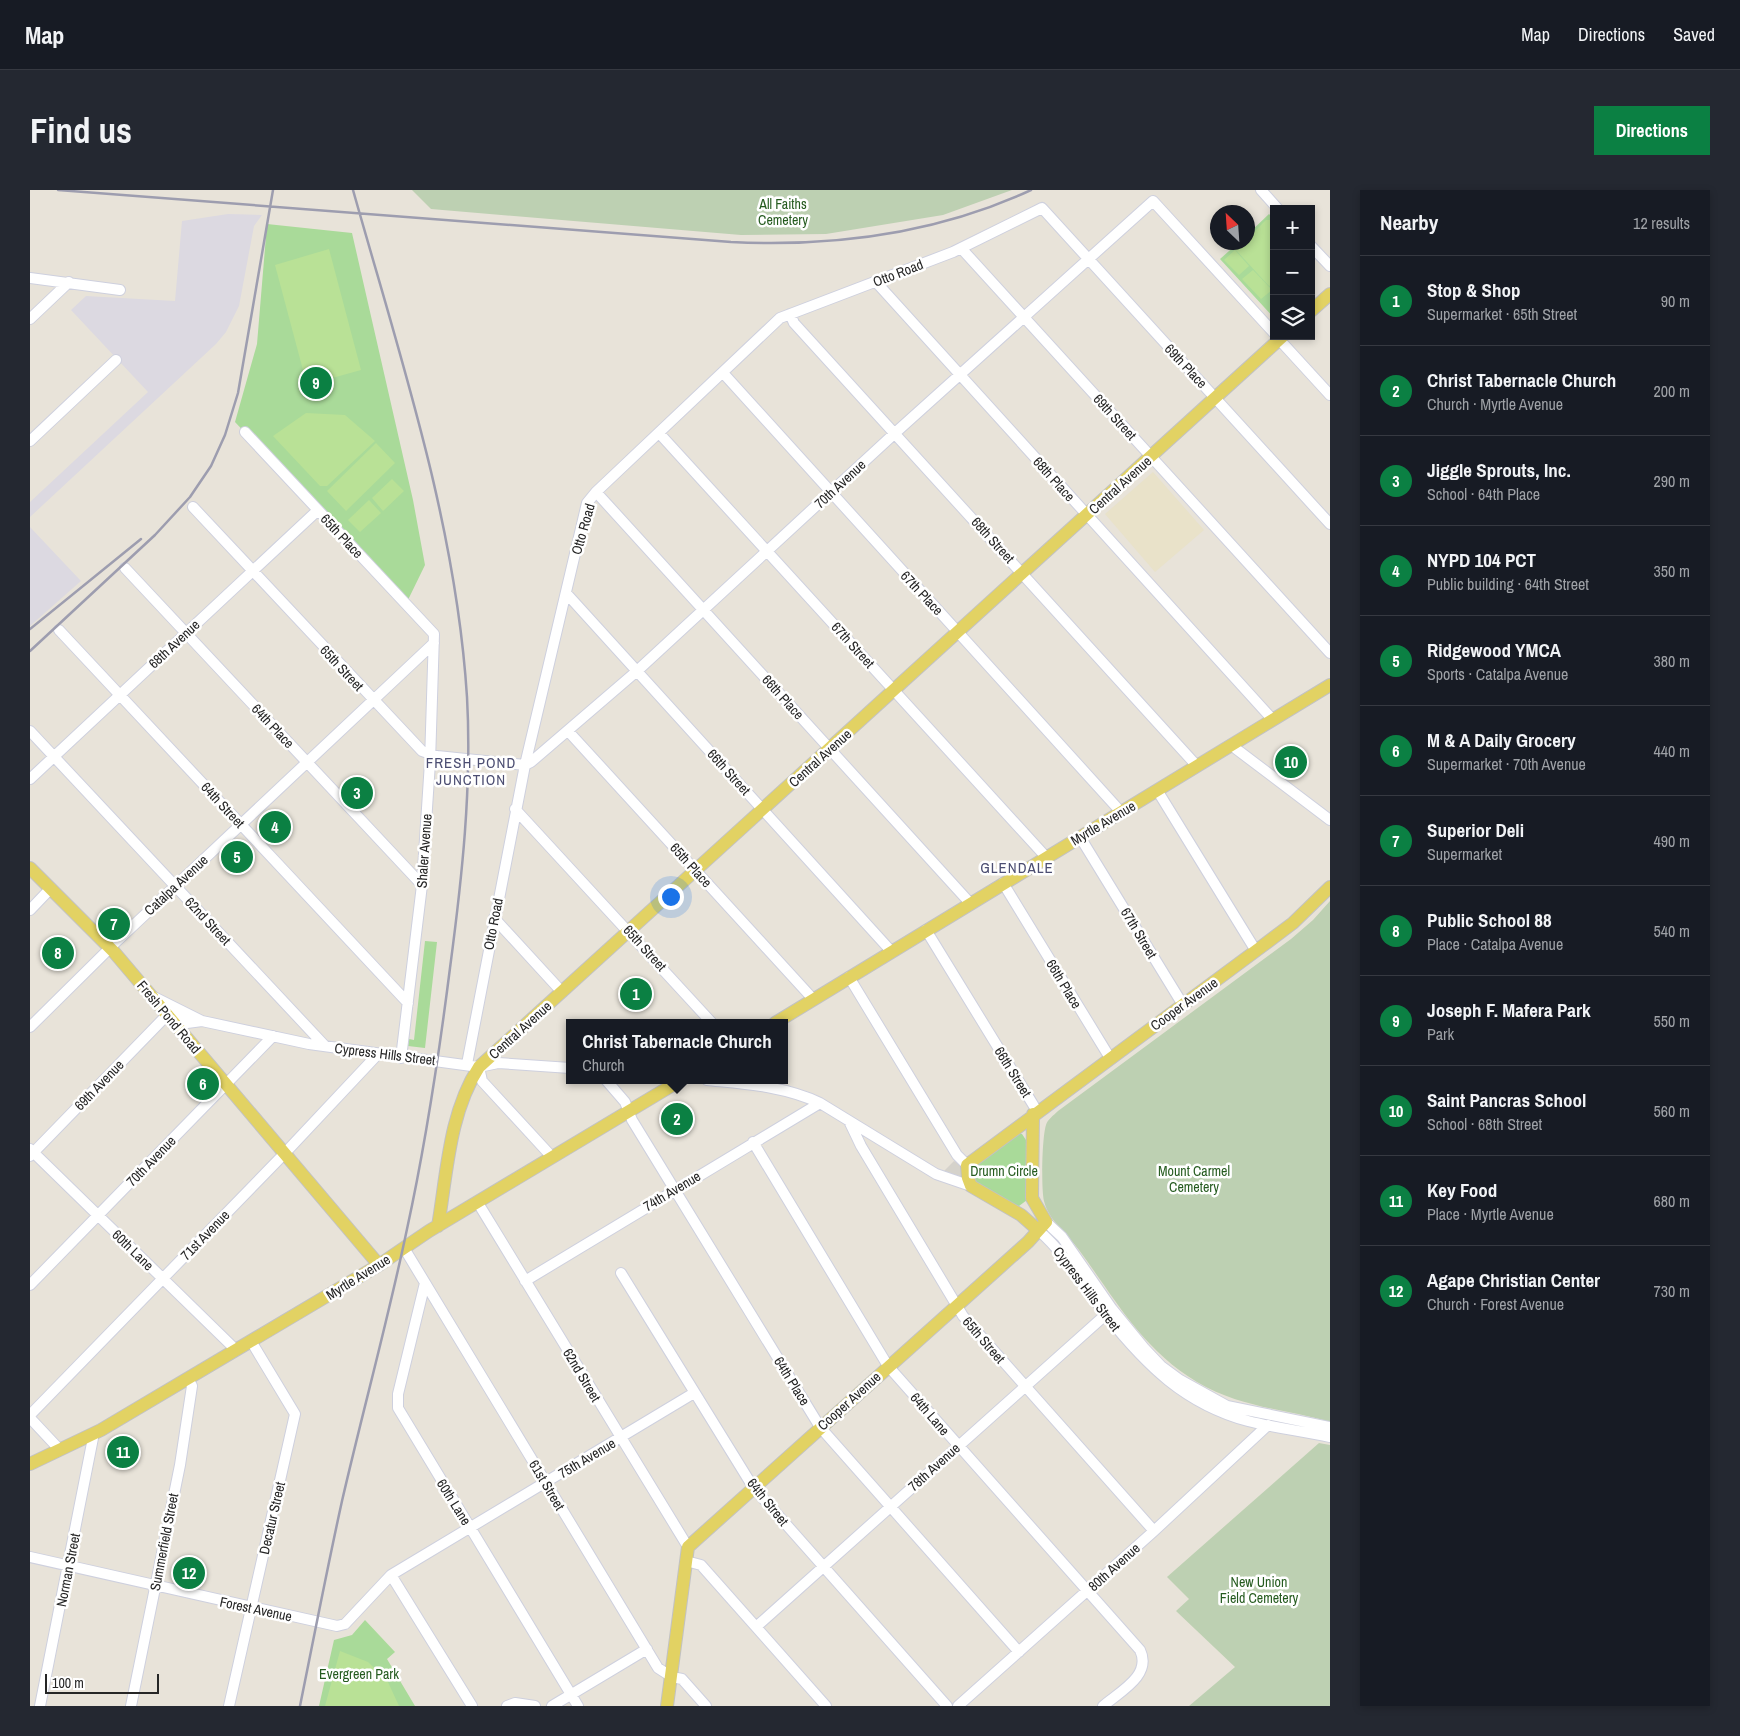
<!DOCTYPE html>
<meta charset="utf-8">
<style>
:root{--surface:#171b24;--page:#242831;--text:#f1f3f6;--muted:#9ea1a6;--line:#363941;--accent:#0b8043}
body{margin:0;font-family:"Archivo Narrow",sans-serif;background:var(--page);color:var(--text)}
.controls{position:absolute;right:15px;top:15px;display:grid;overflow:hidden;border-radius:0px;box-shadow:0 2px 8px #0003}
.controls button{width:45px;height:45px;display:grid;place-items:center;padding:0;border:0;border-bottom:1px solid var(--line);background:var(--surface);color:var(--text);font:25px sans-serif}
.compass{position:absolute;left:1180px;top:15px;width:45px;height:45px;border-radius:50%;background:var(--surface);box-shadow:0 2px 8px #0003;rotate:335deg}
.scale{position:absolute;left:15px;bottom:12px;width:114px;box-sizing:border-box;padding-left:5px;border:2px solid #262626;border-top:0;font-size:14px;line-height:18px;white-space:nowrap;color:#262626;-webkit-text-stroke:4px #fff;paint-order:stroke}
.you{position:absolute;left:640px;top:706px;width:18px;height:18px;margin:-12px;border:4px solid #fff;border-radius:50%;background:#1a73e8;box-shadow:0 0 0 8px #1a73e833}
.badge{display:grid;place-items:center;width:32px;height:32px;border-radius:50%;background:var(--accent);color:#fff;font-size:16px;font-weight:700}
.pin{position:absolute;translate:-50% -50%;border:2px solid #fff;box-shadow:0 1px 5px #0006}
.popup{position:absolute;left:536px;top:829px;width:222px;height:65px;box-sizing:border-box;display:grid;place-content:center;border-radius:0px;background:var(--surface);filter:drop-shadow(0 1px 4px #0005);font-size:16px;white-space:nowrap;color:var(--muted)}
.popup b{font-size:19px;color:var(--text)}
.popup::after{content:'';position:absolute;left:50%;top:100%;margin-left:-10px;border:10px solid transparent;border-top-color:var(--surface)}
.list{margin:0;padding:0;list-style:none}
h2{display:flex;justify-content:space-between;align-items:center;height:65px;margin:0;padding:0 20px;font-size:21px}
h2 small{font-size:16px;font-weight:400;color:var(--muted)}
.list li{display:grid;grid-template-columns:32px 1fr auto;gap:15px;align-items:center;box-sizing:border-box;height:90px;padding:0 20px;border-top:1px solid var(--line)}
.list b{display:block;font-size:19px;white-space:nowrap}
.list p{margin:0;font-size:16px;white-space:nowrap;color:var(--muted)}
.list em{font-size:16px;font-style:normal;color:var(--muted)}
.icon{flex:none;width:28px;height:28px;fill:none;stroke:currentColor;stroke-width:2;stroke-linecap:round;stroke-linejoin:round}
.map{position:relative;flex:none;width:1300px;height:1516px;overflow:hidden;border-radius:0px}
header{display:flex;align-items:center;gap:30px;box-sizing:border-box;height:70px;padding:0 25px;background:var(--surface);border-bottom:1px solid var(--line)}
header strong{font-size:24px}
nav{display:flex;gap:28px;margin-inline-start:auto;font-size:18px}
.intro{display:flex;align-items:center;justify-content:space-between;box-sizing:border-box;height:120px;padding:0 30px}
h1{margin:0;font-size:35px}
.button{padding:12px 22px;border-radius:0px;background:var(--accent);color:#fff;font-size:18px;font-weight:700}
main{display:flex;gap:30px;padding:0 30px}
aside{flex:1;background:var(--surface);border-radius:0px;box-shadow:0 2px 8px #0003}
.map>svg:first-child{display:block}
.industrial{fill:#dcd9e1}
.education{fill:#e9e2c9}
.green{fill:#a9da99}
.cemetery{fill:#bdd0b2}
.pitch{fill:#b9e196}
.plaza{fill:#d5d2cb}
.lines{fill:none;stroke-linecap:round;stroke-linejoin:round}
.minor-casing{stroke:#ced0de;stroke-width:12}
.major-casing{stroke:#c2c2c2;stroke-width:14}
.minor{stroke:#fff;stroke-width:10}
.major{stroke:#e2d263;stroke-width:12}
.rail{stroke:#9d9daf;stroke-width:2.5}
.labels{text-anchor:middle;stroke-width:5;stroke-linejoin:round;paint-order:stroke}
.park-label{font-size:14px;fill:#255b1f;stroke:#fff}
.street-label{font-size:14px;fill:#262626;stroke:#fff}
.neighbourhood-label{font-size:15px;letter-spacing:1px;fill:#4c4e72;stroke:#fff}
</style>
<header>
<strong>Map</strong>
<nav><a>Map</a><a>Directions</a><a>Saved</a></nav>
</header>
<div class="intro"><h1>Find us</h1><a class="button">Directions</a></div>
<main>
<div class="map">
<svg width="1300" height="1516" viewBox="0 0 1300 1516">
<rect width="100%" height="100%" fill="#e8e3d9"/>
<path class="industrial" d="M198 24 232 25 224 36 209 116 196 142 186 154 0 327V312L118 202 41 120 56 106 145 111 152 31Z
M0 337 51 391 0 436Z"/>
<path class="education" d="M1123 282 1174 340 1125 382 1075 324Z"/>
<path class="green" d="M1239 24 1244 29V128L1190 69 1208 53 1218 52V44Z
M237 34 322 43 383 310 395 375 376 414 205 232 227 154Z
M395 751 407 752 395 858 378 856 379 849 384 850Z
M981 944H992L998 953 997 1010 989 1016 983 1015 942 991 941 977Z
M335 1430 365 1462 357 1469 385 1516H289L304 1450 322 1445Z"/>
<path class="cemetery" d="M382 0H982L913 25 796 44 711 45 401 19Z
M1300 711V1232C1252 1218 1211 1218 1167 1192 1111 1158 1086 1110 1049 1060 1037 1044 1019 1031 1014 1011 1011 999 1012 947 1016 935 1017 930 1024 925 1028 921L1261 749 1283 730Z
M1289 1253 1300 1255V1516H1159L1205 1477 1146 1421 1159 1409 1137 1387Z"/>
<path class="pitch" d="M1236 30H1244V91L1239 96 1205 59 1212 53 1218 52V48Z
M299 59 331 180 277 195 245 75Z
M1205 60 1219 76 1209 85 1194 70Z
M1223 80 1242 100 1231 109 1212 89Z
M276 223 315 225 345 251 297 296H290L243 246Z
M346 253 365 273 316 321 297 301Z
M362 289 374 301 353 321 342 308Z
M339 310 351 323 330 342 318 330Z
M310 1461 338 1472 357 1490 369 1516H295Z"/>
<path class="plaza" d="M924 971 933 977 934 990 913 982Z"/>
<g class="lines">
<g class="minor-casing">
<path id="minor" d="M1231 0 1248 19
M1281 56 1300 76
M931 58 1300 463
M0 88 90 100
M846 92 1243 530
M760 124 764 133 1167 576
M0 129 39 92
M1246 146 1300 205
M694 184 1091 622
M215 242 404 444 400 572 392 695 371 868
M629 243 1016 667
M0 251 86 170
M566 302 940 713
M163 317 392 561 407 566 495 575 501 572 607 481 865 243 1123 11 1244 143
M95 378 392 695
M536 403 861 761
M29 440 378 813
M0 541 295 856
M538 541 783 809
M1201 555 1300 630
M0 589 288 320
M1127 600 1226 761
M485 619 682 833
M1050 647 1153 815
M973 693 1080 868
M0 720 21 698
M464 728 532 802
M896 740 1007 921
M819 787 927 965 937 975
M124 807 172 831 279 854 449 877 468 873 540 878
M0 837 88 750 404 453
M437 874 495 575 557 313 566 302 750 128 923 62 1012 18 1300 334
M449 877 452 891 522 967
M576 890 595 912 602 930 790 1237 989 1462
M677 890C716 894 754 896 790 913L906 984 941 996
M820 933 831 956 933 1126 1124 1341
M723 952 858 1176 1110 1460C1122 1485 1091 1501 1073 1516
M0 959 206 1160
M0 966 137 825 157 833 172 831
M448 1013 658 1357
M1016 1032 1032 1047 1082 1119 1114 1158 1131 1176 1150 1190 1197 1216 1300 1237
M1008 1040C1037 1065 1054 1097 1077 1126 1116 1175 1155 1214 1218 1231 1245 1238 1273 1241 1300 1247
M374 1058 628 1478 642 1487 652 1489 676 1516
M591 1083 723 1297 917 1516
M495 1091 790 913
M395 1093 368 1204V1218L548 1516
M0 1095 243 846
M0 1225 255 963 348 864
M0 1228 30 1260
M0 1367 307 1436 315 1434 361 1385 664 1203
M656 1371 671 1375 796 1516
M361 1385 442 1516
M726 1437 1082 1119
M10 1516 64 1243
M101 1516 150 1275 162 1196 158 1188
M199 1516 265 1224 221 1151
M477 1516 485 1513 505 1516
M522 1516 617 1459
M928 1516 1124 1341 1238 1235"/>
</g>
<g class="major-casing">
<path id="major" d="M1281 121 1300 104
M0 678 84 762 349 1075
M745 833 1300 495
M408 1036C417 983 419 923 449 877L1253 146
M1008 1040 991 1025 941 996 938 988 937 975 1231 757 1263 733 1300 697
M0 1274 71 1240 349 1075 399 1041 651 890
M637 1516 658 1357 998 1052 1016 1032 1002 1008 1003 924"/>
</g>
<use href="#minor" class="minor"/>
<use href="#major" class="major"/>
<path class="rail" d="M28 0 701 52C805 57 906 44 1001 0
M0 439 111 349
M0 461 125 345 160 307 181 276 195 245 208 203 243 0
M270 1516C284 1447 297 1379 312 1311 333 1220 358 1130 377 1039 396 952 409 865 420 778 432 688 442 597 437 507 426 333 370 167 323 0"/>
</g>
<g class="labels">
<g class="park-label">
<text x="753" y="19">All Faiths<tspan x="753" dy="16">Cemetery</tspan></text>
<text x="974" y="986">Drumn Circle</text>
<text x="1164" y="986">Mount Carmel<tspan x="1164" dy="16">Cemetery</tspan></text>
<text x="1229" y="1397">New Union<tspan x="1229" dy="16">Field Cemetery</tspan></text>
<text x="329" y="1489">Evergreen Park</text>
</g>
<g class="street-label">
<text transform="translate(868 83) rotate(-21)" y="5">Otto Road</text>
<text transform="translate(1156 176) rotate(47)" y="5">69th Place</text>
<text transform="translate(1085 227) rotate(48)" y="5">69th Street</text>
<text transform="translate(1024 289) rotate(48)" y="5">68th Place</text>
<text transform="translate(810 294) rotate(-43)" y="5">70th Avenue</text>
<text transform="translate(1090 295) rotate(-42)" y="5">Central Avenue</text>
<text transform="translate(553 339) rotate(-74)" y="5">Otto Road</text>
<text transform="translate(312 346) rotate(47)" y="5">65th Place</text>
<text transform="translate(963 350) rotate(48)" y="5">68th Street</text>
<text transform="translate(892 403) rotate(47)" y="5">67th Place</text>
<text transform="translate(144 454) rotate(-43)" y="5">68th Avenue</text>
<text transform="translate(823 455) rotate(48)" y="5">67th Street</text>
<text transform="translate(312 478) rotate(47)" y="5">65th Street</text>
<text transform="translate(753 507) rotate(48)" y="5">66th Place</text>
<text transform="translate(243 536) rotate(47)" y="5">64th Place</text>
<text transform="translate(790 568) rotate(-42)" y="5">Central Avenue</text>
<text transform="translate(699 582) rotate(48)" y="5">66th Street</text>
<text transform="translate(193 615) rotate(47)" y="5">64th Street</text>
<text transform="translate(1073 633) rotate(-31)" y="5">Myrtle Avenue</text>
<text transform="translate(394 661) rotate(-86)" y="5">Shaler Avenue</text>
<text transform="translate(661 675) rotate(48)" y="5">65th Place</text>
<text transform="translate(146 695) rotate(-43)" y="5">Catalpa Avenue</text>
<text transform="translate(178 731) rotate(47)" y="5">62nd Street</text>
<text transform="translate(463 734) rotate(-79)" y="5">Otto Road</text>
<text transform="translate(1109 743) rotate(59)" y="5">67th Street</text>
<text transform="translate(615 758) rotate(48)" y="5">65th Street</text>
<text transform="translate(1034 794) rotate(59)" y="5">66th Place</text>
<text transform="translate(1154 814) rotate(-36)" y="5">Cooper Avenue</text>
<text transform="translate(139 827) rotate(50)" y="5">Fresh Pond Road</text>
<text transform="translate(490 840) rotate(-42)" y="5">Central Avenue</text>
<text transform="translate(355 864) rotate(7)" y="5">Cypress Hills Street</text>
<text transform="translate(983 882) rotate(58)" y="5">66th Street</text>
<text transform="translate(69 895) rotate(-46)" y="5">69th Avenue</text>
<text transform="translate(121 971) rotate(-46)" y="5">70th Avenue</text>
<text transform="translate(642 1001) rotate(-31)" y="5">74th Avenue</text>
<text transform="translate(175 1045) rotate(-46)" y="5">71st Avenue</text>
<text transform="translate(103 1060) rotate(44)" y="5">60th Lane</text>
<text transform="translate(328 1087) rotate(-32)" y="5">Myrtle Avenue</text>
<text transform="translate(1057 1099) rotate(53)" y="5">Cypress Hills Street</text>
<text transform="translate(954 1150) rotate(49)" y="5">65th Street</text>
<text transform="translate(552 1185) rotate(59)" y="5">62nd Street</text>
<text transform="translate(762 1191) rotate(58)" y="5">64th Place</text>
<text transform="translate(819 1211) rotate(-42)" y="5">Cooper Avenue</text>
<text transform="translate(900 1224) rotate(49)" y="5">64th Lane</text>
<text transform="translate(557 1268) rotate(-31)" y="5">75th Avenue</text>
<text transform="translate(904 1277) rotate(-42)" y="5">78th Avenue</text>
<text transform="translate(517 1295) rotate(59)" y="5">61st Street</text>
<text transform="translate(424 1312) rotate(58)" y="5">60th Lane</text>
<text transform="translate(738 1312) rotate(51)" y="5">64th Street</text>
<text transform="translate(242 1328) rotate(-77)" y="5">Decatur Street</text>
<text transform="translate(134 1352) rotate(-79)" y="5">Summerfield Street</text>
<text transform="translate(1084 1377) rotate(-42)" y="5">80th Avenue</text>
<text transform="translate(38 1380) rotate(-79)" y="5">Norman Street</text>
<text transform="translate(226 1419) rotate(12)" y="5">Forest Avenue</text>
</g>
<g class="neighbourhood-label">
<text x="441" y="578">FRESH POND<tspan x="441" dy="17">JUNCTION</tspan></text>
<text x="987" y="683">GLENDALE</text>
</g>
</g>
</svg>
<div class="controls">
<button>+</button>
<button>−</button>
<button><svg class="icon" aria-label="layers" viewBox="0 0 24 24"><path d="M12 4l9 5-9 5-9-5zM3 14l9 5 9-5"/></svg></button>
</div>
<svg class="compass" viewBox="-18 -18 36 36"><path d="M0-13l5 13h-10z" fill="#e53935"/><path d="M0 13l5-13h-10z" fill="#9ea1a6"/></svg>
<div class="scale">100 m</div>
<div class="you"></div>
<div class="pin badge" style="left:606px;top:804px">1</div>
<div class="pin badge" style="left:647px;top:929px">2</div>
<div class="popup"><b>Christ Tabernacle Church</b>Church</div>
<div class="pin badge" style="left:327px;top:603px">3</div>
<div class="pin badge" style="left:245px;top:637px">4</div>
<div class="pin badge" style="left:207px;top:667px">5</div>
<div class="pin badge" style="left:173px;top:894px">6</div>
<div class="pin badge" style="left:84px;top:734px">7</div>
<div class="pin badge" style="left:28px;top:763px">8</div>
<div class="pin badge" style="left:286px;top:193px">9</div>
<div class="pin badge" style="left:1261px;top:572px">10</div>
<div class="pin badge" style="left:93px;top:1262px">11</div>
<div class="pin badge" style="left:159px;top:1383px">12</div>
</div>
<aside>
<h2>Nearby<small>12 results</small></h2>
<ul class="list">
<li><span class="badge">1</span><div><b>Stop &amp; Shop</b><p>Supermarket · 65th Street</p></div><em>90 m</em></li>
<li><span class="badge">2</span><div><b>Christ Tabernacle Church</b><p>Church · Myrtle Avenue</p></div><em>200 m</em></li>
<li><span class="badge">3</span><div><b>Jiggle Sprouts, Inc.</b><p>School · 64th Place</p></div><em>290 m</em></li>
<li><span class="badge">4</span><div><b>NYPD 104 PCT</b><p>Public building · 64th Street</p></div><em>350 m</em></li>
<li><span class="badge">5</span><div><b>Ridgewood YMCA</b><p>Sports · Catalpa Avenue</p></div><em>380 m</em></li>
<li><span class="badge">6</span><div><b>M &amp; A Daily Grocery</b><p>Supermarket · 70th Avenue</p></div><em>440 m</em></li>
<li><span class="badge">7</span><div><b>Superior Deli</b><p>Supermarket</p></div><em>490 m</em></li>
<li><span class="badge">8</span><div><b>Public School 88</b><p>Place · Catalpa Avenue</p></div><em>540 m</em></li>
<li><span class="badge">9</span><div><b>Joseph F. Mafera Park</b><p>Park</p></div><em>550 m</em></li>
<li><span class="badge">10</span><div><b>Saint Pancras School</b><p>School · 68th Street</p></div><em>560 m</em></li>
<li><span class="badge">11</span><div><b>Key Food</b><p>Place · Myrtle Avenue</p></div><em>680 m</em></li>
<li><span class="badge">12</span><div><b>Agape Christian Center</b><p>Church · Forest Avenue</p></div><em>730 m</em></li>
</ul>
</aside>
</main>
